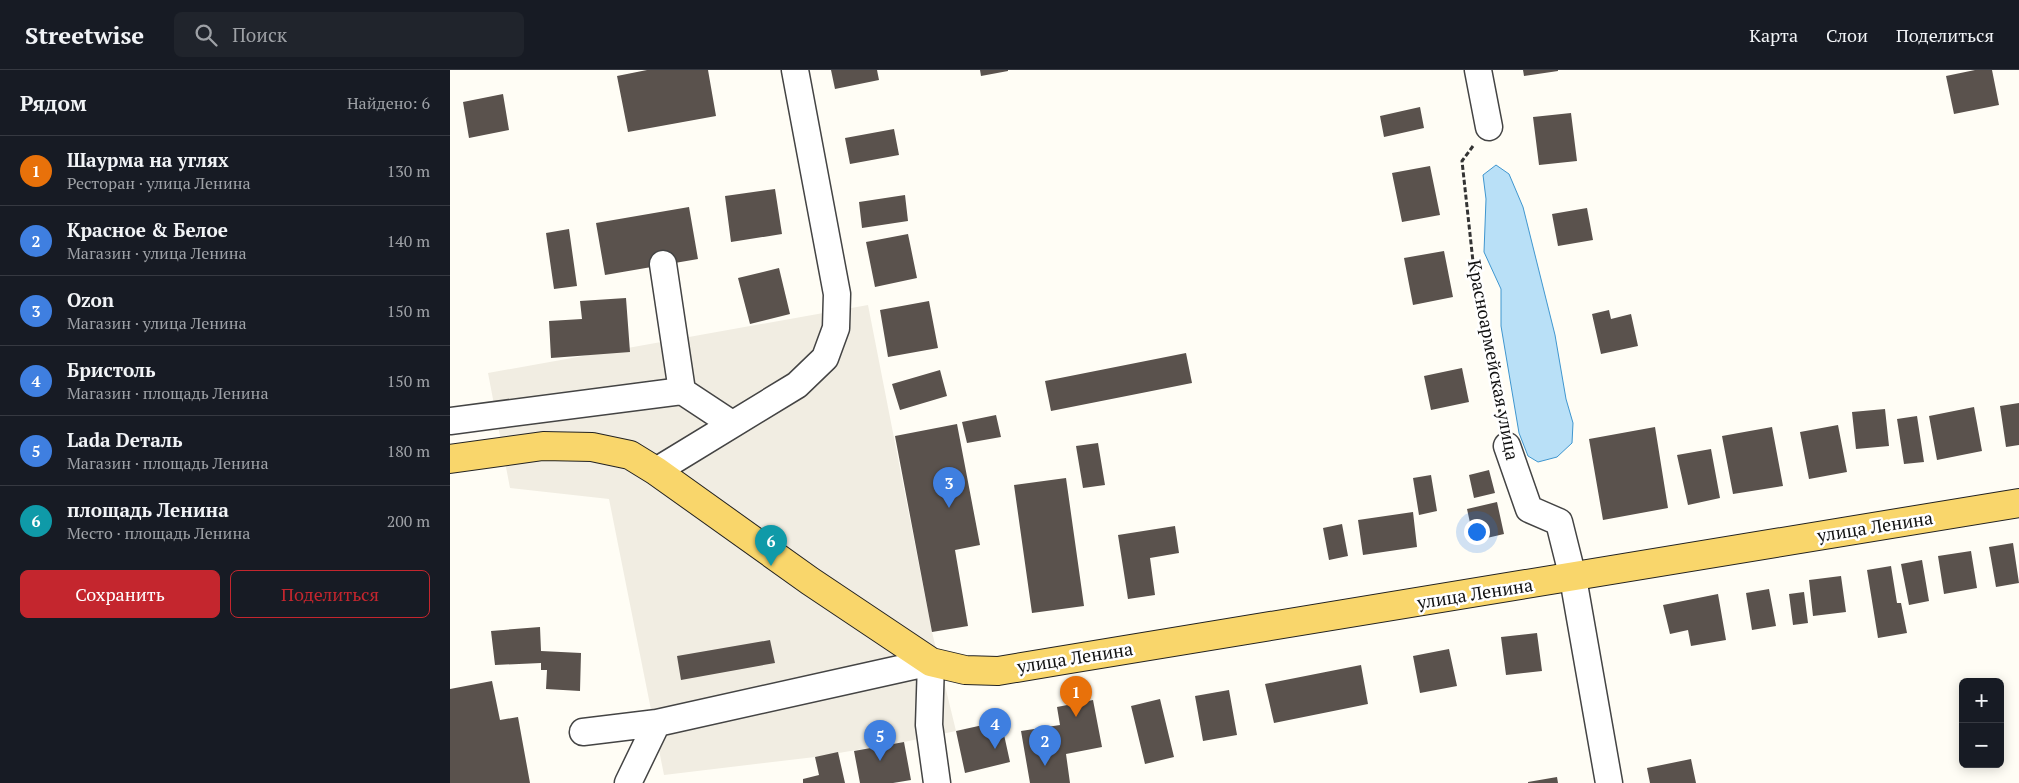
<!DOCTYPE html>
<html lang="ru">
<meta charset="utf-8">
<style>
:root{--surface:#171b24;--page:#20242c;--text:#f1f3f6;--muted:#9ea1a6;--line:#363941;--accent:#c4262e}
body{margin:0;font-family:"PT Serif",serif;background:var(--page);color:var(--text)}
.controls{position:absolute;right:15px;bottom:15px;display:grid;overflow:hidden;border-radius:8px;box-shadow:0 2px 12px #0003}
.controls button{width:45px;height:45px;display:grid;place-items:center;padding:0;border:0;border-bottom:1px solid var(--line);background:var(--surface);color:var(--text);font:25px sans-serif}
.you{position:absolute;left:1026px;top:461px;width:18px;height:18px;margin:-12px;border:4px solid #fff;border-radius:50%;background:#1a73e8;box-shadow:0 0 0 8px #1a73e833}
.badge{display:grid;place-items:center;width:32px;height:32px;border-radius:50%;background:var(--accent);color:#fff;font-size:16px;font-weight:700}
.pin{position:absolute;translate:-50% -41px;filter:drop-shadow(0 1px 2px #0008)}
.pin::after{content:'';position:absolute;top:26px;width:18px;height:15px;background:inherit;clip-path:polygon(0 0,100% 0,50% 100%)}
.list{margin:0;padding:0;list-style:none}
h2{display:flex;justify-content:space-between;align-items:center;height:65px;margin:0;padding:0 20px;font-size:21px}
h2 small{font-size:16px;font-weight:400;color:var(--muted)}
.list li{display:grid;grid-template-columns:32px 1fr auto;gap:15px;align-items:center;box-sizing:border-box;height:70px;padding:0 20px;border-top:1px solid var(--line)}
.list b{display:block;font-size:19px;white-space:nowrap}
.list p{margin:0;font-size:16px;white-space:nowrap;color:var(--muted)}
.list em{font-size:16px;font-style:normal;color:var(--muted)}
.actions{display:flex;gap:10px;padding:15px 20px}
.actions a{flex:1;padding:11px 0;border:1px solid var(--accent);border-radius:8px;text-align:center;font-size:18px;color:var(--accent)}
.actions .main{background:var(--accent);color:#fff}
.icon{flex:none;width:28px;height:28px;fill:none;stroke:currentColor;stroke-width:2;stroke-linecap:round;stroke-linejoin:round}
.map{position:relative;flex:none;width:1569px;height:713px;overflow:hidden}
header{display:flex;align-items:center;gap:30px;box-sizing:border-box;height:70px;padding:0 25px;background:var(--surface);border-bottom:1px solid var(--line)}
header strong{font-size:24px}
nav{display:flex;gap:28px;margin-inline-start:auto;font-size:18px}
.search{width:350px;height:45px;background:var(--page);display:flex;align-items:center;gap:12px;box-sizing:border-box;padding:0 18px;border-radius:8px;color:var(--muted);font-size:19px}
main{display:flex}
aside{flex:1;background:var(--surface)}
.map>svg:first-child{display:block}
.plaza{fill:#f1ede2}
.water{fill:#b9e0f7;stroke:#3f96cf}
.building{fill:#5a524d}
.lines{fill:none;stroke-linecap:round;stroke-linejoin:round}
.minor-casing{stroke:#444;stroke-width:29}
.major-casing{stroke:#222;stroke-width:30}
.path{stroke:#333;stroke-width:3;stroke-dasharray:5 2.5;stroke-linecap:butt}
.minor{stroke:#fff;stroke-width:26}
.major{stroke:#f9d66b;stroke-width:28}
.labels{text-anchor:middle;stroke-width:5;stroke-linejoin:round;paint-order:stroke}
.street-label{font-size:18px;fill:#111;stroke:#fff}
</style>
<header>
<strong>Streetwise</strong>
<div class="search"><svg class="icon" aria-label="search" viewBox="0 0 24 24"><circle cx="10" cy="10" r="6"/><path d="M15 15l6 6"/></svg>Поиск</div>
<nav><a>Карта</a><a>Слои</a><a>Поделиться</a></nav>
</header>
<main>
<aside>
<h2>Рядом<small>Найдено: 6</small></h2>
<ul class="list">
<li><span class="badge" style="background:#e8710a">1</span><div><b>Шаурма на углях</b><p>Ресторан · улица Ленина</p></div><em>130 m</em></li>
<li><span class="badge" style="background:#3f7fe0">2</span><div><b>Красное &amp; Белое</b><p>Магазин · улица Ленина</p></div><em>140 m</em></li>
<li><span class="badge" style="background:#3f7fe0">3</span><div><b>Ozon</b><p>Магазин · улица Ленина</p></div><em>150 m</em></li>
<li><span class="badge" style="background:#3f7fe0">4</span><div><b>Бристоль</b><p>Магазин · площадь Ленина</p></div><em>150 m</em></li>
<li><span class="badge" style="background:#3f7fe0">5</span><div><b>Lada Dеталь</b><p>Магазин · площадь Ленина</p></div><em>180 m</em></li>
<li><span class="badge" style="background:#0f9aa8">6</span><div><b>площадь Ленина</b><p>Место · площадь Ленина</p></div><em>200 m</em></li>
</ul>
<div class="actions"><a class="main">Сохранить</a><a>Поделиться</a></div>
</aside>
<div class="map">
<svg width="1569" height="713" viewBox="0 0 1569 713">
<rect width="100%" height="100%" fill="#fffdf5"/>
<path class="plaza" d="M418 235 482 562 506 661 454 672 365 687 214 705 159 429 60 418 38 303Z"/>
<path class="water" d="M1046 95 1059 104 1073 137 1105 265 1116 329 1123 353 1122 373 1107 387 1088 392 1078 386 1069 363 1051 256V219L1034 182 1036 129 1033 105Z"/>
<path class="building" d="M197 0H258L266 46 178 62 167 6Z
M381 0H427L429 10 385 19Z
M530 0H558V1L531 6Z
M1073 0H1108V1L1074 6Z
M1525 0H1542L1549 35 1504 44 1496 6Z
M53 24 59 60 19 68 13 32Z
M970 37 974 58 934 67 930 46Z
M1121 43 1127 91 1089 95 1083 47Z
M444 59 449 85 400 94 395 68Z
M980 96 990 145 952 152 942 103Z
M325 119 332 164 281 172 275 126Z
M455 125 458 151 412 158 409 132Z
M239 137 248 189 155 205 146 153Z
M1137 138 1143 170 1108 176 1102 144Z
M119 159 127 216 104 219 96 163Z
M458 164 467 208 425 217 416 172Z
M994 181 1003 227 963 235 954 188Z
M329 198 340 244 300 254 288 208Z
M176 228 180 282 101 288 99 251 132 249 130 231Z
M479 231 488 278 438 287 430 240Z
M1159 240 1161 249 1181 244 1188 276 1151 284 1142 244Z
M736 283 742 313 601 341 595 311Z
M1012 298 1019 332 981 340 974 306Z
M490 300 497 326 450 340 442 314Z
M1569 333V375L1556 377 1550 336Z
M1524 337 1532 381 1487 390 1479 346Z
M1435 339 1439 376 1406 379 1402 342Z
M546 345 551 367 517 373 512 352Z
M1467 346 1474 392 1454 394 1447 349Z
M507 354 530 475 505 480 518 556 482 562 445 366Z
M1388 355 1397 402 1359 409 1350 362Z
M1205 357 1218 438 1153 450 1139 369Z
M1322 357 1333 416 1283 424 1272 366Z
M648 373 655 415 633 418 626 376Z
M1261 379 1270 428 1238 435 1227 385Z
M1039 400 1045 423 1024 428 1019 405Z
M981 405 987 441 969 445 963 408Z
M616 408 634 536 582 543 564 415Z
M1047 432 1054 464 1024 471 1017 439Z
M963 442 967 477 913 485 908 450Z
M892 454 898 486 879 490 873 458Z
M725 456 729 483 700 488 705 525 678 529 668 465Z
M1563 473 1569 513 1546 517 1539 477Z
M1521 481 1527 518 1494 524 1488 486Z
M1472 490 1479 531 1459 535 1451 494Z
M1441 496 1447 533H1451L1457 563 1428 568 1417 500Z
M1391 506 1396 542 1363 546 1359 510Z
M1319 519 1326 556 1302 560 1296 523Z
M1354 522 1358 553 1343 555 1339 524Z
M1268 524 1276 570 1241 576 1238 560 1220 564 1213 535Z
M90 557 91 581 131 583 130 621 96 619 97 600H91V593L45 595 41 561Z
M1087 563 1092 601 1056 605 1051 567Z
M320 570 325 593 231 610 227 586Z
M999 579 1007 616 970 623 963 586Z
M911 595 918 634 824 653 815 614Z
M42 611 50 650 68 647 80 713H0V619Z
M779 620 787 665 753 671 745 626Z
M710 629 724 687 695 694 681 636Z
M643 630 652 677 616 684 620 713H580L571 661 610 655 607 637Z
M551 651 560 692 515 703 506 661Z
M454 672 461 710 443 713H410L404 681Z
M388 682 395 713H353V709L369 705 365 687Z
M1241 689 1246 713H1200L1197 698Z
M1107 707 1108 713H1078V712Z"/>
<g class="lines">
<g class="minor-casing">
<path id="minor" d="M1028 0 1039 57
M213 194 232 321 282 354
M0 351 232 321
M1057 376 1079 439 1109 452 1123 508 1159 713
M206 401 347 315 375 288 386 258 387 224 345 0
M133 662 207 653
M178 713 207 653 481 592 479 655 487 713"/>
</g>
<g class="major-casing">
<path id="major" d="M0 389 93 376 142 377 180 385 206 401 360 511 481 592 515 600 548 601 614 590 1569 433"/>
</g>
<path class="path" d="M1023 76 1012 91 1026 219 1052 353"/>
<use href="#minor" class="minor"/>
<use href="#major" class="major"/>
</g>
<g class="labels">
<g class="street-label">
<text transform="translate(1043 290) rotate(79)" y="6">Красноармейская улица</text>
<text transform="translate(1425 457) rotate(-9)" y="6">улица Ленина</text>
<text transform="translate(1025 524) rotate(-9)" y="6">улица Ленина</text>
<text transform="translate(625 588) rotate(-9)" y="6">улица Ленина</text>
</g>
</g>
</svg>
<div class="controls">
<button>+</button>
<button>−</button>
</div>
<div class="you"></div>
<div class="pin badge" style="left:626px;top:647px;background:#e8710a">1</div>
<div class="pin badge" style="left:595px;top:696px;background:#3f7fe0">2</div>
<div class="pin badge" style="left:499px;top:438px;background:#3f7fe0">3</div>
<div class="pin badge" style="left:545px;top:679px;background:#3f7fe0">4</div>
<div class="pin badge" style="left:430px;top:691px;background:#3f7fe0">5</div>
<div class="pin badge" style="left:321px;top:496px;background:#0f9aa8">6</div>
</div>
</main>
